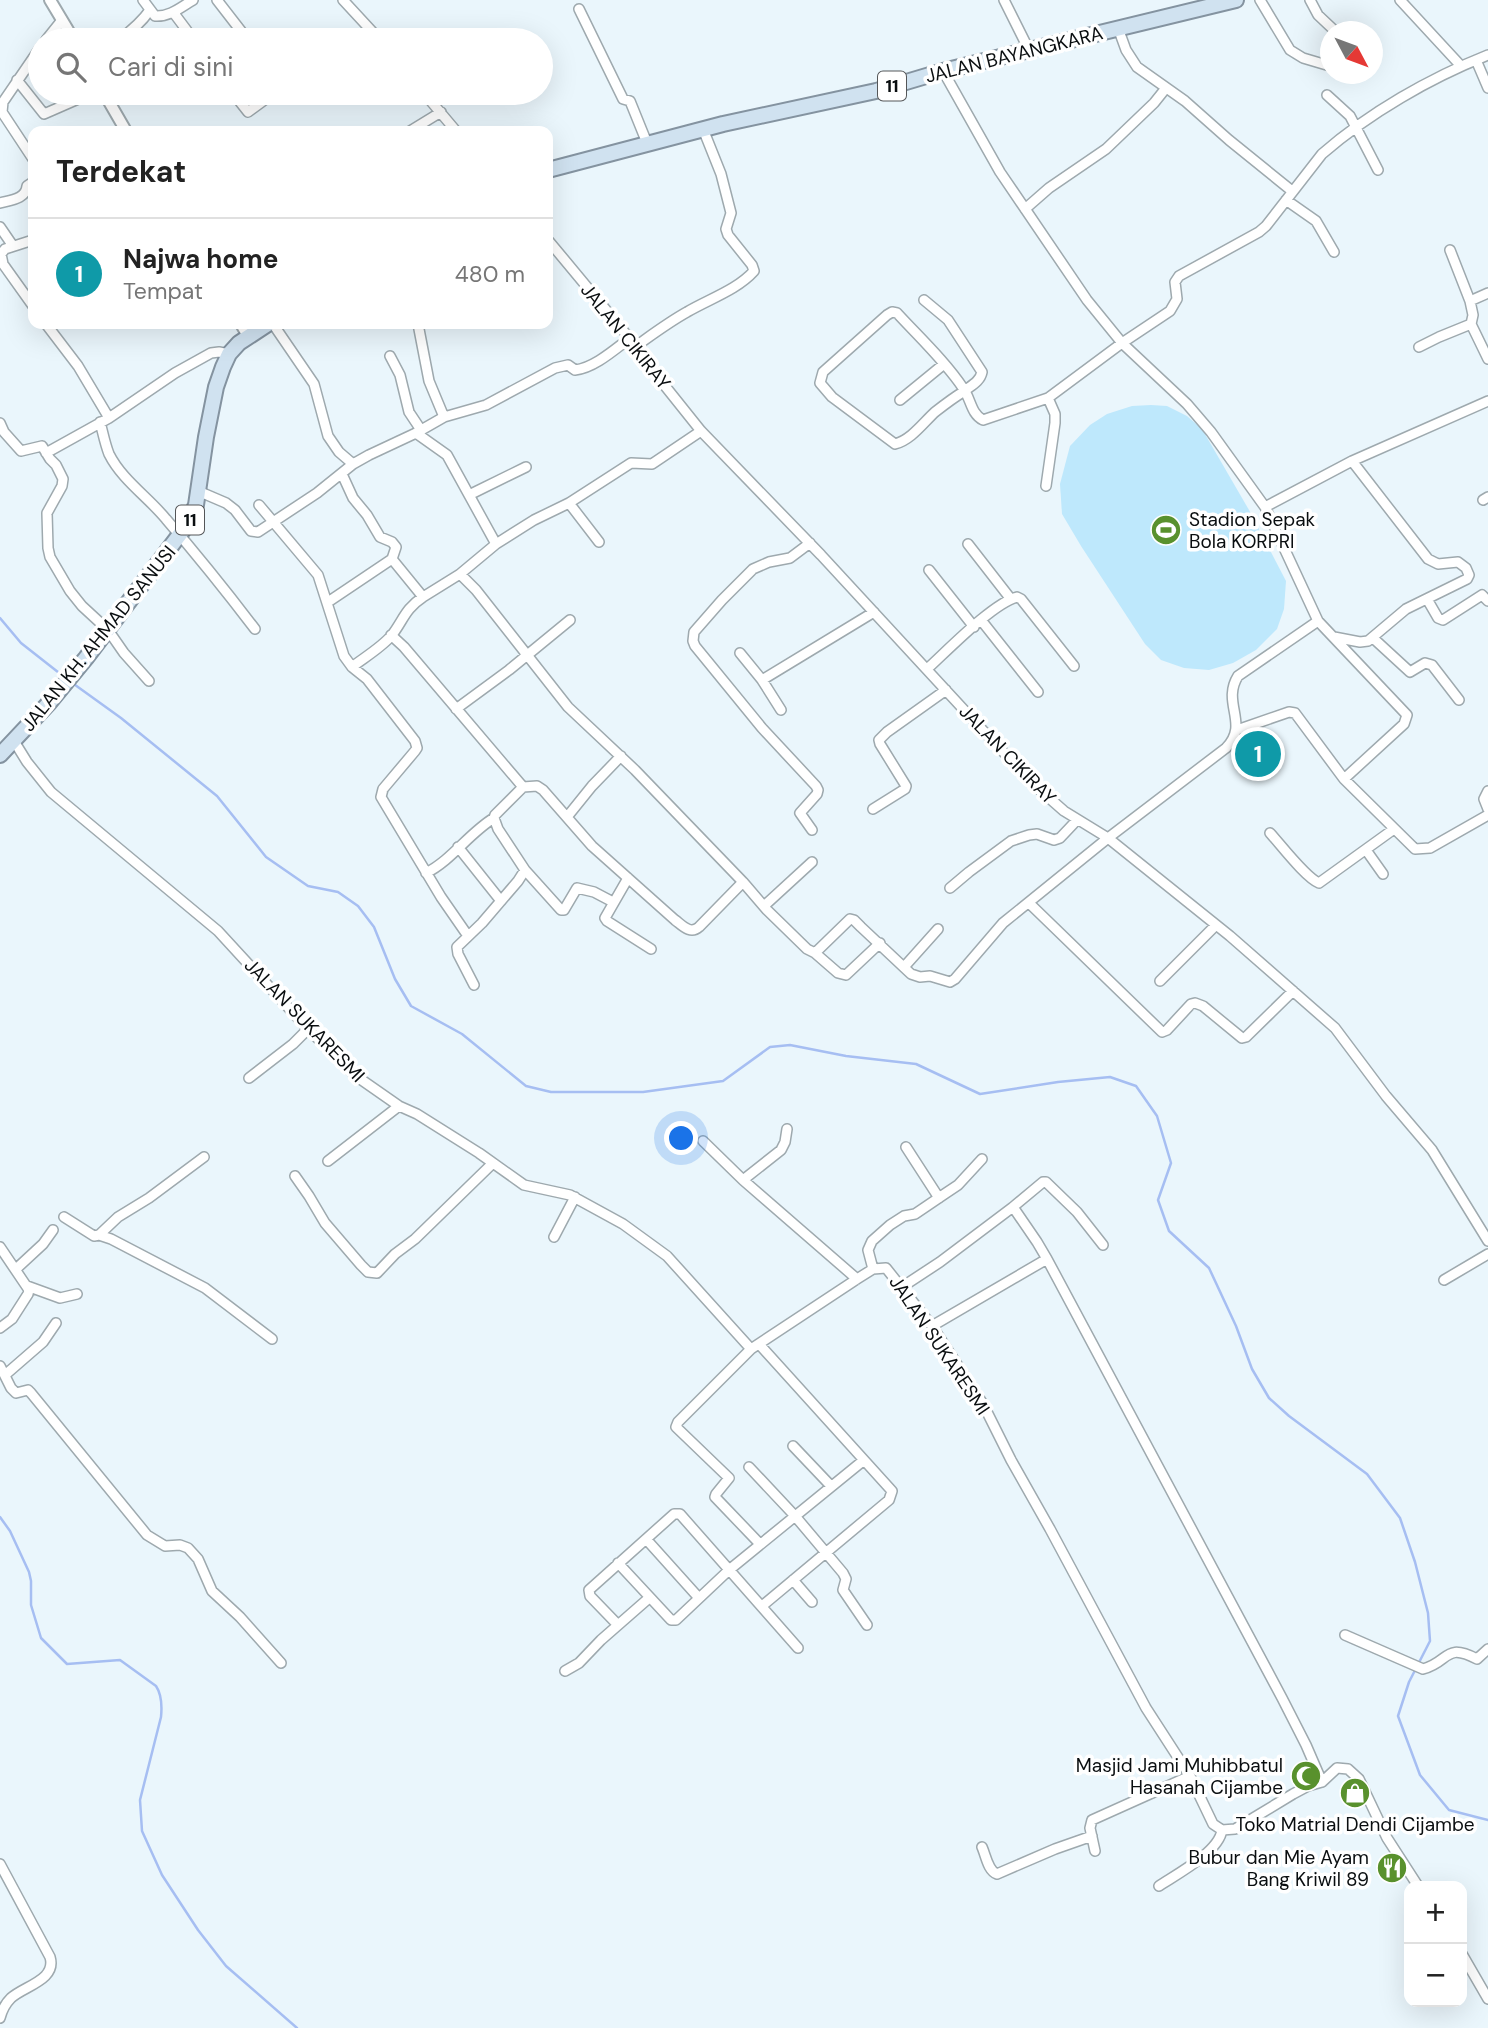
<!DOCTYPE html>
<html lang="id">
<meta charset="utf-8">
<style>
:root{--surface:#fff;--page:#f2f2f2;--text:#222;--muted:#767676;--line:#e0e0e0;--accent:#db2777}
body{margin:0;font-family:"DM Sans",sans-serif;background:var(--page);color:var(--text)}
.controls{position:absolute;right:21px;bottom:21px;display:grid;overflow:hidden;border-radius:14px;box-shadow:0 7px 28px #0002}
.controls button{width:63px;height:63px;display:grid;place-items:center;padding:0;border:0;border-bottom:2px solid var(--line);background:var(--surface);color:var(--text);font:35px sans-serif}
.compass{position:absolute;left:1320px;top:21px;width:63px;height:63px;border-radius:50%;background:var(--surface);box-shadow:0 7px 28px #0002;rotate:131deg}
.you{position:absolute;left:682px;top:1139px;width:24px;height:24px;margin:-18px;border:5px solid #fff;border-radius:50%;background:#1a73e8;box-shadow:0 0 0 10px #1a73e833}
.badge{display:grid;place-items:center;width:46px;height:46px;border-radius:50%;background:var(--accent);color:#fff;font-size:23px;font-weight:700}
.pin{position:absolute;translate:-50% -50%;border:4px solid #fff;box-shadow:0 2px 7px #0006}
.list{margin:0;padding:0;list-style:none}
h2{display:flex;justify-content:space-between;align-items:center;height:91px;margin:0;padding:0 28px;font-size:30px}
h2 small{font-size:23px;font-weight:400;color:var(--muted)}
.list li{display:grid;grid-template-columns:46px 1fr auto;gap:21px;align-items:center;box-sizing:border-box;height:112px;padding:0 28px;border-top:2px solid var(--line)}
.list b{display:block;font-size:26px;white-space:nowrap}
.list p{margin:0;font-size:23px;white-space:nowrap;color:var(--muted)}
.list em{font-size:23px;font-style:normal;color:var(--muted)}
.icon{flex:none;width:38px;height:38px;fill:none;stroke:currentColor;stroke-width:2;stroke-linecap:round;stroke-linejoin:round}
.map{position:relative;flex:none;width:1488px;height:2028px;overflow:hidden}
.search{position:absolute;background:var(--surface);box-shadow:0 7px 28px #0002;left:28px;top:28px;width:525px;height:77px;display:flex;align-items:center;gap:18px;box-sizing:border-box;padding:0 24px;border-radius:38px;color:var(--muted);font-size:26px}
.panel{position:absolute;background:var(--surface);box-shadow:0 7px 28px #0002;left:28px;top:126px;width:525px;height:203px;border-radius:14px}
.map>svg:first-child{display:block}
.pitch{fill:#bee8fc}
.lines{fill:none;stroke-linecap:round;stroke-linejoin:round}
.stream{stroke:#a6bef2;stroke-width:2.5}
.minor-casing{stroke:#9ea9ae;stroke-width:12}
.tertiary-casing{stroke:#9ea9ae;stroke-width:14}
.trunk-casing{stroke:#8493a0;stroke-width:18}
.minor{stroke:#fff;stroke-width:9}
.tertiary{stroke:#fff;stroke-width:10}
.trunk{stroke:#d0e2f0;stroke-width:14}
.labels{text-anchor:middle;stroke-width:7;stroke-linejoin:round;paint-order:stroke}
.shield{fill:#fff;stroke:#545658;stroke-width:2}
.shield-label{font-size:18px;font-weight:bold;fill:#0a0e10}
.street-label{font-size:19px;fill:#0a0e10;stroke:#fff}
.poi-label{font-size:19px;fill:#0a0e10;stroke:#fff;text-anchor:end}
</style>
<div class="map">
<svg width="1488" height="2028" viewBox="0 0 1488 2028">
<rect width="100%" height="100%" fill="#eaf6fc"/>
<path class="pitch" d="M1151 405 1167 406 1187 416 1202 429 1249 510 1286 581 1284 609 1277 629 1256 650 1233 663 1209 670 1184 668 1161 660 1145 644 1081 546 1062 514 1060 484 1070 446 1090 425 1107 414 1132 406Z"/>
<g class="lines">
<path class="stream" d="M0 618 21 643 63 676
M71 682 121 718 217 796 266 857 308 886 338 892 358 906 374 927 395 979 411 1006 462 1034 526 1086 551 1092H643L723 1081 770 1047 790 1045 846 1056 916 1064 980 1094 1058 1082 1110 1077 1136 1086 1157 1116 1171 1163 1158 1200 1169 1231 1209 1268 1236 1326 1252 1369 1269 1398 1289 1416 1367 1474 1400 1518 1415 1562 1428 1613 1430 1641 1409 1682 1398 1716 1420 1775 1449 1810 1488 1820
M0 1517 10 1531 29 1572 31 1581V1605L41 1638 67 1664 120 1660 156 1686C162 1695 162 1707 161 1717L140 1800 142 1831 162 1875 198 1930 226 1966 297 2028"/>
<g class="minor-casing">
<path id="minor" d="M143 0 155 16C170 17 181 7 193 0
M217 0 248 40
M343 0 380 40
M1004 0 1029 50
M1260 0 1290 50 1303 58 1330 66
M1310 0 1318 15 1336 32
M1400 0 1461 66
M579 9 623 99 630 101 647 143
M173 12 194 40
M1118 28 1126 50 1137 67 1185 101 1229 140 1292 191
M46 40 62 20
M119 40C131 31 141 23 150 10
M1476 60 1488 88
M17 80 44 114 92 93
M233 93 248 112 274 93
M424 93 456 131
M1327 95 1350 116 1378 170
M410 131 441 112
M33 159 2 112 3 102 40 48
M1286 200 1316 221 1334 252
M0 203C11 200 26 199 27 186L33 182
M1025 209 1049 188 1106 149 1154 103 1166 88
M0 227 13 246
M33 240 5 249 1 254 3 264 33 306
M548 240 636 346 665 386 701 431 821 555 989 737 1039 789 1064 811 1108 838 1230 936 1335 1028 1386 1096 1432 1150 1488 1241
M1450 250 1470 301 1473 315 1471 324 1488 359
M924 300 948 320 982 372C980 382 970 386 963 392 953 398 944 405 935 412 923 423 911 440 895 444L832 397 820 383 823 372 887 315 892 312 897 313C919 337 945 361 963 388 971 399 971 414 983 420L1048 398 1122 343 1170 311 1177 299 1175 282 1179 276 1259 232 1266 226 1322 154C1369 113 1430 78 1488 55
M1470 301 1488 293
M46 324 78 366 109 418
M273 324 314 384 328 436 339 452 353 464
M418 324 429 381 444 417
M636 346C653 334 669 322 687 312 709 299 737 290 754 271L752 265 728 235 726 229 731 213 721 174 703 129
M1419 347 1439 337 1471 324
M390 356 400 375 409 412 421 430
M900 400 944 364
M100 422C103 433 105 444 109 454 122 480 148 497 166 519 197 555 226 591 255 629
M0 423 4 432 21 451 42 446 50 459 56 465 63 479 62 486 47 513 48 548 50 557 70 591 82 606 108 630 124 653 149 681
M416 433 447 455 496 544
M46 453 109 418 175 373 211 353 219 352 229 354
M342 474 353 498 367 515 380 537 392 542 396 547 392 559
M1046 486 1055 423V414L1048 398
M198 491 226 503 235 510 251 531 258 532 317 493 353 464 369 455 416 433 444 417 486 405 555 368 568 365 575 370C594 368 614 350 630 338
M469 495 526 467
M1483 500 1488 497
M569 503 599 542
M259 505 318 575 344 656 352 667 367 679 415 741 417 748 415 751 383 789 381 797 441 897 468 936
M1265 507 1352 461 1488 401
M810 543 790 558 769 562 753 569 722 600 694 632 693 641 695 646 762 728 816 786 818 790 817 794 800 813 812 830
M968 544 1010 598
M929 570 974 627
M460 574 496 544 534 520 569 503 631 463 652 464 701 431
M1427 599 1438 618 1443 620 1482 595 1488 601
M328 602 392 559 423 597 460 574 476 590 568 707 635 770 743 882 767 910 807 949 815 953 850 919 854 920 861 927 911 974 920 977 930 976 950 982 955 979 1003 923 1108 838 1226 748C1250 724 1221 703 1238 676L1318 621 1265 507 1211 432 1187 404 1122 343 1087 300 1000 172 943 71
M981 620 1038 692
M1318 621 1407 715 1404 724 1344 779
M391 635 404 647 523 787 495 815 494 818C469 833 452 860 426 873
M1334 637 1360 642 1368 641 1406 609 1467 579 1469 575 1466 568 1458 562 1438 564 1428 559 1352 461
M1373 638 1410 672 1425 663 1432 665 1459 700
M740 653 762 680 781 710
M352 667C365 657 382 647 392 635 404 619 405 609 423 597
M927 669C947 651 993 603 1017 597L1021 599 1074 666
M762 680 874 612
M456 709 509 670 570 620
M1237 730 1289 712 1295 713 1344 779 1415 849 1430 848 1488 815
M14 741 27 762 51 792 218 931 308 1029 356 1076 399 1106 417 1114 479 1153 524 1185 570 1195 623 1224 667 1256 751 1349 857 1279 873 1269 886 1268 932 1326 983 1404 1011 1460 1050 1529 1146 1708 1190 1776 1213 1824 1222 1830 1235 1829 1293 1794 1308 1786 1322 1782 1337 1768 1348 1769 1359 1779 1387 1838 1418 1886
M523 787 537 786 543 790 592 846 675 920C682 925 690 935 699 927L743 882
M1488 791 1484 799 1488 809
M873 809 905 789 906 786 880 744 879 740 887 732 946 690
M567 817 592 786 621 756
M1270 833C1281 845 1306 878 1319 883L1394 829
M458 847 501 901
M1366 850 1383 874
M525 870 561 910H564L577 888 594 892 613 902
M628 878 605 918 607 921 651 949
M950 888 969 872 1011 841 1029 835 1037 834 1054 840 1060 838 1077 820
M1029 903 1162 1032 1167 1030 1191 1004 1195 1003 1203 1006 1242 1038 1246 1037 1293 991
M764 906 812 862
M815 953 838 973 846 975 880 943
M904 967 938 929
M1160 981 1216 925
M474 985 458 954 457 947 482 923 518 881 525 870 498 829 494 818
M249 1078 293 1044 308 1029
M703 1141 743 1180 857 1279
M906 1147 939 1198
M328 1161 399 1106
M295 1176 309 1196 325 1223 361 1265 368 1272 377 1273 395 1254 415 1239 493 1163
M743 1180 781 1150 785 1142 787 1129
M1013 1207 1043 1182H1046L1077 1212 1103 1245
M64 1217 94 1236 99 1235 111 1239 205 1288 272 1339
M99 1235 118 1217 149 1198 204 1157
M554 1237 575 1197
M0 1247 29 1290 28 1294 12 1319 0 1328
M16 1269 43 1244 53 1230
M873 1269 868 1250 872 1241 890 1225 904 1216 915 1214 946 1193 958 1185 982 1159
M1444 1280 1488 1254
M27 1286 60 1298 77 1294
M902 1287 940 1262 1013 1207 1037 1242 1047 1259 1282 1698 1306 1745 1322 1782
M932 1326 1047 1259
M759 1344 892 1491 889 1500 762 1606
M751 1349 678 1422 676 1427 729 1478 716 1494 715 1497 760 1544
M0 1366 11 1388 16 1393 28 1390 31 1393 147 1535 165 1546 180 1545 188 1548 198 1559 212 1591 240 1617 281 1663
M5 1375 43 1342 56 1323
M793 1446 831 1486
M749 1467 795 1516 843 1573 846 1579 843 1590 867 1625
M646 1539 699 1598
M618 1563 671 1620H676L729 1570 864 1460
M793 1580 812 1602
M618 1625 590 1596 589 1590 674 1514H680L798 1648
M1345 1635 1423 1669C1450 1662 1444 1642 1477 1659L1488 1649
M565 1671 579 1663 601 1640 649 1598
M982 1847C986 1856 988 1871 997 1874L1055 1849 1092 1836
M1095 1851 1090 1828 1092 1820 1190 1776
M0 1864 50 1957C57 1980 24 1986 11 1998 5 2004 2 2010 0 2018
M1159 1886C1177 1874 1219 1852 1222 1830
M1462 1954 1488 1999"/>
</g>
<g class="tertiary-casing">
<path id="tertiary" d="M50 0 74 40
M104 93 126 131
M241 324 248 336"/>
</g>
<g class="trunk-casing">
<path id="trunk" d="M548 170 723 124 876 91 943 71 1236 0
M0 755 49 703 86 658 187 525 196 505 206 437 216 387 223 367 229 354 239 343 268 324"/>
</g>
<use href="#minor" class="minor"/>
<use href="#tertiary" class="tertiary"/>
<use href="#trunk" class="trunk"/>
</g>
<defs>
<g id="stadium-disc" transform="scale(1.575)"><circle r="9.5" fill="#59912d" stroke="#fff"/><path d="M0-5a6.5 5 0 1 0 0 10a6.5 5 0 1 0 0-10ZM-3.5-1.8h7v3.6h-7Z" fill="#fff"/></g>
<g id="mosque-disc" transform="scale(1.575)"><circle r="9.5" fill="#59912d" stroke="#fff"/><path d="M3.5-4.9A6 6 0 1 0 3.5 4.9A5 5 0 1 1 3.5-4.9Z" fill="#fff"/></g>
<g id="shop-disc" transform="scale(1.575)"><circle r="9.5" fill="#59912d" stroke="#fff"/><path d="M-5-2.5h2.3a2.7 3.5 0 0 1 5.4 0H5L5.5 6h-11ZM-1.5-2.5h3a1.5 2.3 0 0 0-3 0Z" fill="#fff"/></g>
<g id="restaurant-disc" transform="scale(1.575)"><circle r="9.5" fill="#59912d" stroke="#fff"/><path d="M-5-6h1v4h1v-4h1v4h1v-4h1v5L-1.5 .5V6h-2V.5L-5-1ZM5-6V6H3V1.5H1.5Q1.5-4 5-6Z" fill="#fff"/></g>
</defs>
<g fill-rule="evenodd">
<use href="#stadium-disc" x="1166" y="530"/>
<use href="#mosque-disc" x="1306" y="1776"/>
<use href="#shop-disc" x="1355" y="1793"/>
<use href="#restaurant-disc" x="1392" y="1868"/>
</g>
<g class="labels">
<g class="shield">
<rect x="878" y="71.5" width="28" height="29" rx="5"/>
<rect x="176" y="505.5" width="28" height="29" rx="5"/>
</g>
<g class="shield-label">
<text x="892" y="92">11</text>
<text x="190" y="526">11</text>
</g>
<g class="street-label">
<text transform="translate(1014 54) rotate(-14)" y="7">JALAN BAYANGKARA</text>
<text transform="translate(626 336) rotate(51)" y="7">JALAN CIKIRAY</text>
<text transform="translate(98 638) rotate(-51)" y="7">JALAN KH. AHMAD SANUSI</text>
<text transform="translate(1008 754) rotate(46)" y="7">JALAN CIKIRAY</text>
<text transform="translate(305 1020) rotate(46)" y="7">JALAN SUKARESMI</text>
<text transform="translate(940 1345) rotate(56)" y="7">JALAN SUKARESMI</text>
</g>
<g class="poi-label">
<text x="1189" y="526" text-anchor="start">Stadion Sepak<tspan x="1189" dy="22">Bola KORPRI</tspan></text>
<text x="1283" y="1772">Masjid Jami Muhibbatul<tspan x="1283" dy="22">Hasanah Cijambe</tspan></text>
<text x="1355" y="1831" text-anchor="middle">Toko Matrial Dendi Cijambe</text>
<text x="1369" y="1864">Bubur dan Mie Ayam<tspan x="1369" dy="22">Bang Kriwil 89</tspan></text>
</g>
</g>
</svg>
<div class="controls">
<button>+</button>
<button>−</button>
</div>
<svg class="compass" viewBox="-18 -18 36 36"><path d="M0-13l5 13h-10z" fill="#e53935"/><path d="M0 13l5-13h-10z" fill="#767676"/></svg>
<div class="you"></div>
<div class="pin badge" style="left:1258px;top:754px;background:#0f9aa8">1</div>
<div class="search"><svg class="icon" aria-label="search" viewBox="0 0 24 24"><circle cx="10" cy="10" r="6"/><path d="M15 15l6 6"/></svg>Cari di sini</div>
<section class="panel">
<h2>Terdekat<small></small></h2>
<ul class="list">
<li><span class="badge" style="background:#0f9aa8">1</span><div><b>Najwa home</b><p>Tempat</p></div><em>480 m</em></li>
</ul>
</section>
</div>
